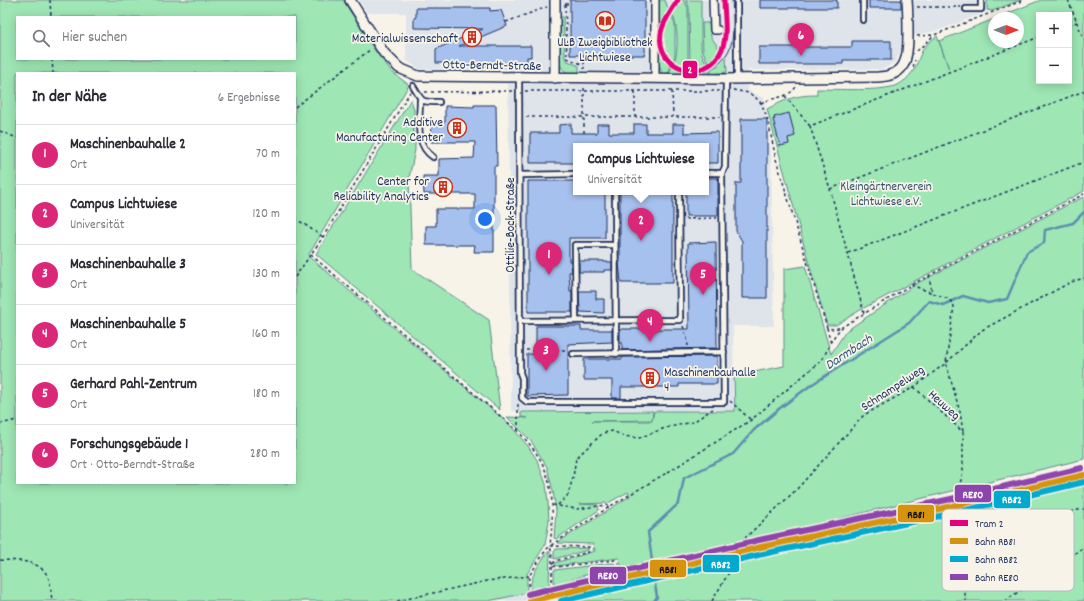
<!DOCTYPE html>
<html lang="de">
<meta charset="utf-8">
<style>
:root{--surface:#fff;--page:#f2f2f3;--text:#2b2b33;--muted:#7c7c81;--line:#e1e1e2;--accent:#db2777}
body{margin:0;font-family:Dekko,sans-serif;background:var(--page);color:var(--text)}
.controls{position:absolute;right:12px;top:12px;display:grid;overflow:hidden;border-radius:0px;box-shadow:0 2px 10px #0003}
.controls button{width:36px;height:36px;display:grid;place-items:center;padding:0;border:0;border-bottom:1px solid var(--line);background:var(--surface);color:var(--text);font:20px sans-serif}
.compass{position:absolute;left:988px;top:12px;width:36px;height:36px;border-radius:50%;background:var(--surface);box-shadow:0 2px 10px #0003;rotate:90deg}
.you{position:absolute;left:485px;top:219px;width:14px;height:14px;margin:-10px;border:3px solid #fff;border-radius:50%;background:#1a73e8;box-shadow:0 0 0 6px #1a73e833}
.badge{display:grid;place-items:center;width:26px;height:26px;border-radius:50%;background:var(--accent);color:#fff;font-size:13px;font-weight:700}
.pin{position:absolute;translate:-50% -33px;filter:drop-shadow(0 1px 2px #0008)}
.pin::after{content:'';position:absolute;top:21px;width:14px;height:12px;background:inherit;clip-path:polygon(0 0,100% 0,50% 100%)}
.popup{position:absolute;left:573px;top:143px;width:136px;height:52px;box-sizing:border-box;display:grid;place-content:center;border-radius:0px;background:var(--surface);filter:drop-shadow(0 1px 3px #0005);font-size:13px;white-space:nowrap;color:var(--muted)}
.popup b{font-size:15px;color:var(--text)}
.popup::after{content:'';position:absolute;left:50%;top:100%;margin-left:-8px;border:8px solid transparent;border-top-color:var(--surface)}
.list{margin:0;padding:0;list-style:none}
h2{display:flex;justify-content:space-between;align-items:center;height:52px;margin:0;padding:0 16px;font-size:17px}
h2 small{font-size:13px;font-weight:400;color:var(--muted)}
.list li{display:grid;grid-template-columns:26px 1fr auto;gap:12px;align-items:center;box-sizing:border-box;height:60px;padding:0 16px;border-top:1px solid var(--line)}
.list b{display:block;font-size:15px;white-space:nowrap}
.list p{margin:0;font-size:13px;white-space:nowrap;color:var(--muted)}
.list em{font-size:13px;font-style:normal;color:var(--muted)}
.icon{flex:none;width:22px;height:22px;fill:none;stroke:currentColor;stroke-width:2;stroke-linecap:round;stroke-linejoin:round}
.map{position:relative;flex:none;width:1084px;height:601px;overflow:hidden}
.search{position:absolute;background:var(--surface);box-shadow:0 2px 10px #0003;left:16px;top:16px;width:280px;height:44px;display:flex;align-items:center;gap:10px;box-sizing:border-box;padding:0 14px;border-radius:0px;color:var(--muted);font-size:15px}
.panel{position:absolute;background:var(--surface);box-shadow:0 2px 10px #0003;left:16px;top:72px;width:280px;height:412px;border-radius:0px}
.map>svg:first-child{display:block}
.built{fill:#dfe4ea;fill-rule:evenodd}
.green{fill:#9ee6b4;stroke:#5c8a89;fill-rule:evenodd}
.lines{fill:none;stroke-linecap:round;stroke-linejoin:round}
.stream{stroke:#5b8eb0;stroke-width:2.5}
.building{fill:#a7c1ee;stroke:#1b2f5e}
.service-casing{stroke:#1b2f5e;stroke-width:8}
.pedestrian-casing{stroke:#1b2f5e;stroke-width:10}
.minor-casing{stroke:#1b2f5e;stroke-width:12}
.path{stroke:#1b2f5e;stroke-width:1.5;stroke-dasharray:3 3;stroke-linecap:butt}
.service{stroke:#f7f3e8;stroke-width:4.5}
.pedestrian{stroke:#f7f3e8;stroke-width:7}
.minor{stroke:#f7f3e8;stroke-width:9}
.tram{stroke:#1b2f5e;stroke-width:1}
.rail-1-casing{stroke:#f7f3e8;stroke-width:9}
.rail-2-casing{stroke:#f7f3e8;stroke-width:9}
.rail-3-casing{stroke:#f7f3e8;stroke-width:9}
.rail-1{stroke:#d6940e;stroke-width:6}
.rail-2{stroke:#00a9ce;stroke-width:6}
.rail-3{stroke:#8e44ad;stroke-width:6}
.tram-1-casing{stroke:#f7f3e8;stroke-width:8}
.tram-1{stroke:#e5007d;stroke-width:5}
.labels{text-anchor:middle;stroke-width:3.5;stroke-linejoin:round;paint-order:stroke}
.poi-label{font-size:13px;fill:#1b2f5e;stroke:#f7f3e8;text-anchor:end}
.street-label{font-size:13px;fill:#1b2f5e;stroke:#f7f3e8}
.park-label{font-size:13px;fill:#35546f;stroke:#f7f3e8}
.water-label{font-size:14px;font-style:italic;fill:#365680;stroke:#f7f3e8}
.key{fill:#f7f3e8;stroke:#b5b8bf;stroke-width:1}
.key-label{font-size:11px;fill:#1b2f5e}
.line-badge{stroke:#f7f3e8;stroke-width:1.5}
.badge-label{font-size:11px;text-anchor:middle;font-weight:bold;fill:#fff}
.pale-badge-label{font-size:11px;text-anchor:middle;font-weight:bold;fill:#111}
</style>
<div class="map">
<svg width="1084" height="601" viewBox="0 0 1084 601">
<rect width="100%" height="100%" fill="#f7f3e8"/>
<filter id="ink" filterUnits="userSpaceOnUse"><feTurbulence type="fractalNoise" baseFrequency=".025" numOctaves="2"/><feDisplacementMap in="SourceGraphic" scale="8" xChannelSelector="R" yChannelSelector="G"/><feConvolveMatrix kernelMatrix="1 2 1 2 8 2 1 2 1" color-interpolation-filters="sRGB"/></filter>
<g filter="url(#ink)">
<path class="built" d="M359 0H987V12L939 30 901 39 900 53 895 62 889 66 882 69 748 70V91L764 98 771 156 774 326H733L734 410 511 411 508 69H419L406 60V13H367ZM576 146H706V192H576Z
M1084 467V484L955 514 763 555 571 601H488L566 585 760 539 951 498Z"/>
<path class="green" d="M0 0H343L375 51 392 72 409 85 308 256 509 424 528 446 537 460 546 484 548 503 549 521 545 545 527 574V593L488 601H0ZM17 17H295V59H17ZM17 73H295V483H17Z
M658 0H665L669 11 659 33Z
M680 0H684L688 8V68L674 62C679 51 678 25 672 14Z
M686 0H701V47L702 55 707 64 699 67 690 68 689 7Z
M987 0H1021L992 11 987 10Z
M1041 0H1084V191L862 309 836 325H827L813 278 767 109C787 99 795 95 817 95V89C836 89 882 92 897 85 903 83 910 76 913 71 923 54 918 49 937 36L949 69 939 41 994 19V42H1018V18H996ZM1039 15H1069V81H1039Z
M671 16 675 24V56L673 61C658 45 662 33 671 16Z
M559 17H563L565 58 566 60 579 66V73C569 73 564 74 560 64Z
M702 23H709L711 37 720 50 716 57 708 63 703 51Z
M659 44 663 55 671 65 668 74H662L659 63Z
M726 58 727 72 711 74V69L719 65Z
M672 66C684 73 696 74 710 70V74H669Z
M411 99 414 110 413 127 415 143V150L409 178 412 269 489 320 500 410 316 254Z
M1084 197V459L566 585 621 566 619 558 555 566V563L595 551 593 544 557 543 630 496 628 492 608 503 579 504 598 505 599 510 556 539 554 538 556 511 553 491 547 467 531 441 507 417 528 418 521 417V412L653 411 652 420 592 421H652L654 411H735L734 376 784 366V269L805 266 831 354 846 331 916 284 1075 201Z
M1084 484V601H571L763 555 955 514Z
M588 548 589 549 588 550 554 559V552L556 549Z
M550 551 549 589 530 593C530 576 538 565 548 552Z
M613 563 615 564 614 566 554 585V570Z"/>
<g class="lines">
<path class="stream" d="M652 561 648 532 679 503 684 478 733 454 754 430 780 408 811 385 909 323 929 301 943 305 963 296 988 303 1007 299 1027 252 1044 243 1045 230 1073 223 1084 212
M654 601 657 597 655 584"/>
</g>
<path class="building" d="M570 0H645V55H570Z
M760 0H837V8H760Z
M869 0H901V8H869Z
M416 8H490V11L501 10 507 26 459 46H531V57H527V66H454L453 63H436V49L483 29 414 28V18L416 17Z
M852 41H891V60H843V64H759V47H852Z
M474 105H496L497 166H494V252H474L475 245H426V226H436V209H475V194H424L423 176H439V159L474 158 475 142H431L432 122H445V106L474 107Z
M789 113 795 136 788 138 789 144 780 146 773 119H775L774 117Z
M741 119H767V298H742V241L736 231V183H741Z
M571 124V133H597V124H609V133H634V124H646V133H673V124H684V133L718 132V163H706V146H576V163H530V133H559V125Z
M706 178H718V216H686V192H706Z
M528 181H576V192H605V238H569V261H571L572 272H569L570 291H572V312H528Z
M620 192H673V283H621L619 262H620Z
M716 242 717 348 622 350V342H620V330L621 329H689L688 243Z
M579 261H604V262H612V270H604V272H579Z
M579 291H596V299H604V313L580 312Z
M536 326H581V330H612V342L568 344V395L527 396V354H536Z
M717 356V384H679V387H621V398H612V380H584V359H622V357Z"/>
<g class="lines">
<g class="service-casing">
<path id="service" d="M737 0V78
M863 0V20
M966 9H981V0
M519 78 520 373 522 378V398L527 402H724L722 173 725 167 726 79
M413 86C423 102 419 102 439 102
M420 100C420 120 414 144 433 157
M706 173H722
M520 175 576 174
M615 192 616 354
M520 321 680 320 679 192
M576 321 575 245H615
M573 354 724 352"/>
</g>
<g class="pedestrian-casing">
<path id="pedestrian" d="M655 0V78
M713 0 714 30H718"/>
</g>
<g class="minor-casing">
<path id="minor" d="M350 0 384 53 399 68 418 76 726 79 878 77C906 76 908 59 908 35 908 23 908 12 907 0
M555 0V78"/>
</g>
<path class="path" d="M50 0 51 17
M1068 0 1084 40
M565 4 567 58 584 65
M565 4H570
M917 7H961
M506 22 547 7
M1069 25 1077 22
M917 36 934 35 1024 0
M917 51 933 36
M584 55V69
M52 59 53 73
M913 67 915 60
M733 90 749 93 756 98 761 103 767 117 776 159 827 328 834 329 842 327
M525 91H719
M635 91V117
M672 91 673 117
M425 92 513 91
M785 96 810 126
M761 103C773 97 787 99 796 87
M295 107 371 49
M526 117H720
M0 131 17 138
M584 133V87
M830 189 1084 91
M295 218 323 237
M685 219 717 218
M848 253 1084 162
M311 255 518 431C527 441 536 451 542 463 555 489 553 518 550 546
M929 275 932 293
M295 277 323 237 410 92
M911 285 949 299 954 306 946 363 960 412 963 432
M864 313 830 189 810 126 1039 37
M683 326 687 338 688 346
M827 328 831 344
M526 350H568
M914 387 963 432V472L959 488V508L962 572 966 601
M730 401 751 420
M0 424 17 420
M518 431V402
M553 505 576 509 607 505 609 507
M558 505 568 495 573 477 576 458 603 433 613 431 623 436 639 438 665 428 693 422 713 409
M960 525 999 531 1062 513 1084 509
M739 549 745 538 797 489 864 415 914 387 946 363 982 330 1071 282 1084 278
M0 560C18 561 41 559 49 579 51 585 51 594 52 601
M552 587V554L550 546 591 547 593 549 592 551 555 561 552 565 556 567 615 560 618 563 617 567 552 587 553 593
M529 592V576L546 550 550 546 609 507 673 469 751 420 822 360 835 335 842 327 911 285 1084 194
M397 601 487 581 529 576
M712 601 728 574 735 559
M1005 601 1084 547"/>
<use href="#service" class="service"/>
<use href="#pedestrian" class="pedestrian"/>
<use href="#minor" class="minor"/>
<path class="tram" d="M681 68C703 76 727 65 732 41 734 28 733 13 732 0"/>
<g class="rail-1-casing">
<path id="rail-1" d="M530 601 761 547 953 506 1084 475"/>
</g>
<g class="rail-2-casing">
<path id="rail-2" d="M561 601 763 554 954 513 1084 482"/>
</g>
<g class="rail-3-casing">
<path id="rail-3" d="M528 594 759 540 951 499 1082 468"/>
</g>
<use href="#rail-1" class="rail-1"/>
<use href="#rail-2" class="rail-2"/>
<use href="#rail-3" class="rail-3"/>
<g class="tram-1-casing">
<path id="tram-1" d="M678 0C672 10 663 21 661 33 655 71 708 85 722 49 728 34 724 15 724 0"/>
</g>
<use href="#tram-1" class="tram-1"/>
</g>
</g>
<defs>
<g id="library-ring" transform="scale(1)"><circle r="9.5" fill="#f7f3e8" stroke="#c8321e" stroke-width="1.5"/><path d="M-6-4Q-3-5.5-.7-3.5V5Q-3 3-6 4ZM6-4Q3-5.5 .7-3.5V5Q3 3 6 4Z" fill="#c8321e"/></g>
<g id="building-ring" transform="scale(1)"><circle r="9.5" fill="#f7f3e8" stroke="#c8321e" stroke-width="1.5"/><path d="M-4-6H4V6H1V3H-1V6H-4ZM-2.5-4.3h1.7v1.8h-1.7ZM.8-4.3h1.7v1.8H.8ZM-2.5-1h1.7V.8h-1.7ZM.8-1h1.7V.8H.8Z" fill="#c8321e"/></g>
</defs>
<g fill-rule="evenodd">
<use href="#library-ring" x="605" y="21"/>
<use href="#building-ring" x="472" y="37"/>
<use href="#building-ring" x="457" y="128"/>
<use href="#building-ring" x="443" y="187"/>
<use href="#building-ring" x="650" y="378"/>
</g>
<g class="labels">
<g class="poi-label">
<text x="458" y="42">Materialwissenschaft</text>
<text x="605" y="46" text-anchor="middle">ULB Zweigbibliothek<tspan x="605" dy="15">Lichtwiese</tspan></text>
<text x="443" y="126">Additive<tspan x="443" dy="15">Manufacturing Center</tspan></text>
<text x="429" y="185">Center for<tspan x="429" dy="15">Reliability Analytics</tspan></text>
<text x="664" y="376" text-anchor="start">Maschinenbauhalle<tspan x="664" dy="15">4</tspan></text>
</g>
<g class="street-label">
<text transform="translate(492 64) rotate(1)" y="5">Otto-Berndt-Straße</text>
<text transform="translate(509 225) rotate(-90)" y="5">Ottilie-Bock-Straße</text>
<text transform="translate(892 387) rotate(-33)" y="5">Schnampelweg</text>
<text transform="translate(945 404) rotate(42)" y="5">Heuweg</text>
</g>
<g class="park-label">
<text x="886" y="190">Kleingärtnerverein<tspan x="886" dy="15">Lichtwiese e.V.</tspan></text>
</g>
<g class="water-label">
<text transform="translate(848 351) rotate(-33)" y="5">Darmbach</text>
</g>
</g>
<rect x="942" y="509" width="132" height="82" rx="6" class="key"/>
<rect x="950" y="520" width="18" height="6" fill="#e5007d"/>
<rect x="950" y="538" width="18" height="6" fill="#d6940e"/>
<rect x="950" y="556" width="18" height="6" fill="#00a9ce"/>
<rect x="950" y="574" width="18" height="6" fill="#8e44ad"/>
<g class="key-label">
<text x="975" y="527">Tram 2</text>
<text x="975" y="545">Bahn RB81</text>
<text x="975" y="563">Bahn RB82</text>
<text x="975" y="581">Bahn RE80</text>
</g>
<g class="line-badge">
<rect x="682" y="60" width="16" height="19" rx="4" fill="#e5007d"/>
<rect x="954" y="484" width="38" height="19" rx="4" fill="#8e44ad"/>
<rect x="993" y="490" width="38" height="19" rx="4" fill="#00a9ce"/>
<rect x="897" y="504" width="38" height="19" rx="4" fill="#d6940e"/>
<rect x="702" y="554" width="38" height="19" rx="4" fill="#00a9ce"/>
<rect x="649" y="559" width="38" height="19" rx="4" fill="#d6940e"/>
<rect x="589" y="566" width="38" height="19" rx="4" fill="#8e44ad"/>
</g>
<g class="badge-label">
<text x="690" y="73">2</text>
<text x="973" y="498">RE80</text>
<text x="1012" y="503">RB82</text>
<text x="721" y="568">RB82</text>
<text x="608" y="579">RE80</text>
</g>
<g class="pale-badge-label">
<text x="916" y="518">RB81</text>
<text x="668" y="573">RB81</text>
</g>
</svg>
<div class="controls">
<button>+</button>
<button>−</button>
</div>
<svg class="compass" viewBox="-18 -18 36 36"><path d="M0-13l5 13h-10z" fill="#e53935"/><path d="M0 13l5-13h-10z" fill="#7c7c81"/></svg>
<div class="you"></div>
<div class="pin badge" style="left:549px;top:275px">1</div>
<div class="pin badge" style="left:641px;top:241px">2</div>
<div class="popup"><b>Campus Lichtwiese</b>Universität</div>
<div class="pin badge" style="left:546px;top:371px">3</div>
<div class="pin badge" style="left:650px;top:342px">4</div>
<div class="pin badge" style="left:703px;top:295px">5</div>
<div class="pin badge" style="left:801px;top:56px">6</div>
<div class="search"><svg class="icon" aria-label="search" viewBox="0 0 24 24"><circle cx="10" cy="10" r="6"/><path d="M15 15l6 6"/></svg>Hier suchen</div>
<section class="panel">
<h2>In der Nähe<small>6 Ergebnisse</small></h2>
<ul class="list">
<li><span class="badge">1</span><div><b>Maschinenbauhalle 2</b><p>Ort</p></div><em>70 m</em></li>
<li><span class="badge">2</span><div><b>Campus Lichtwiese</b><p>Universität</p></div><em>120 m</em></li>
<li><span class="badge">3</span><div><b>Maschinenbauhalle 3</b><p>Ort</p></div><em>130 m</em></li>
<li><span class="badge">4</span><div><b>Maschinenbauhalle 5</b><p>Ort</p></div><em>160 m</em></li>
<li><span class="badge">5</span><div><b>Gerhard Pahl-Zentrum</b><p>Ort</p></div><em>180 m</em></li>
<li><span class="badge">6</span><div><b>Forschungsgebäude 1</b><p>Ort · Otto-Berndt-Straße</p></div><em>280 m</em></li>
</ul>
</section>
</div>
